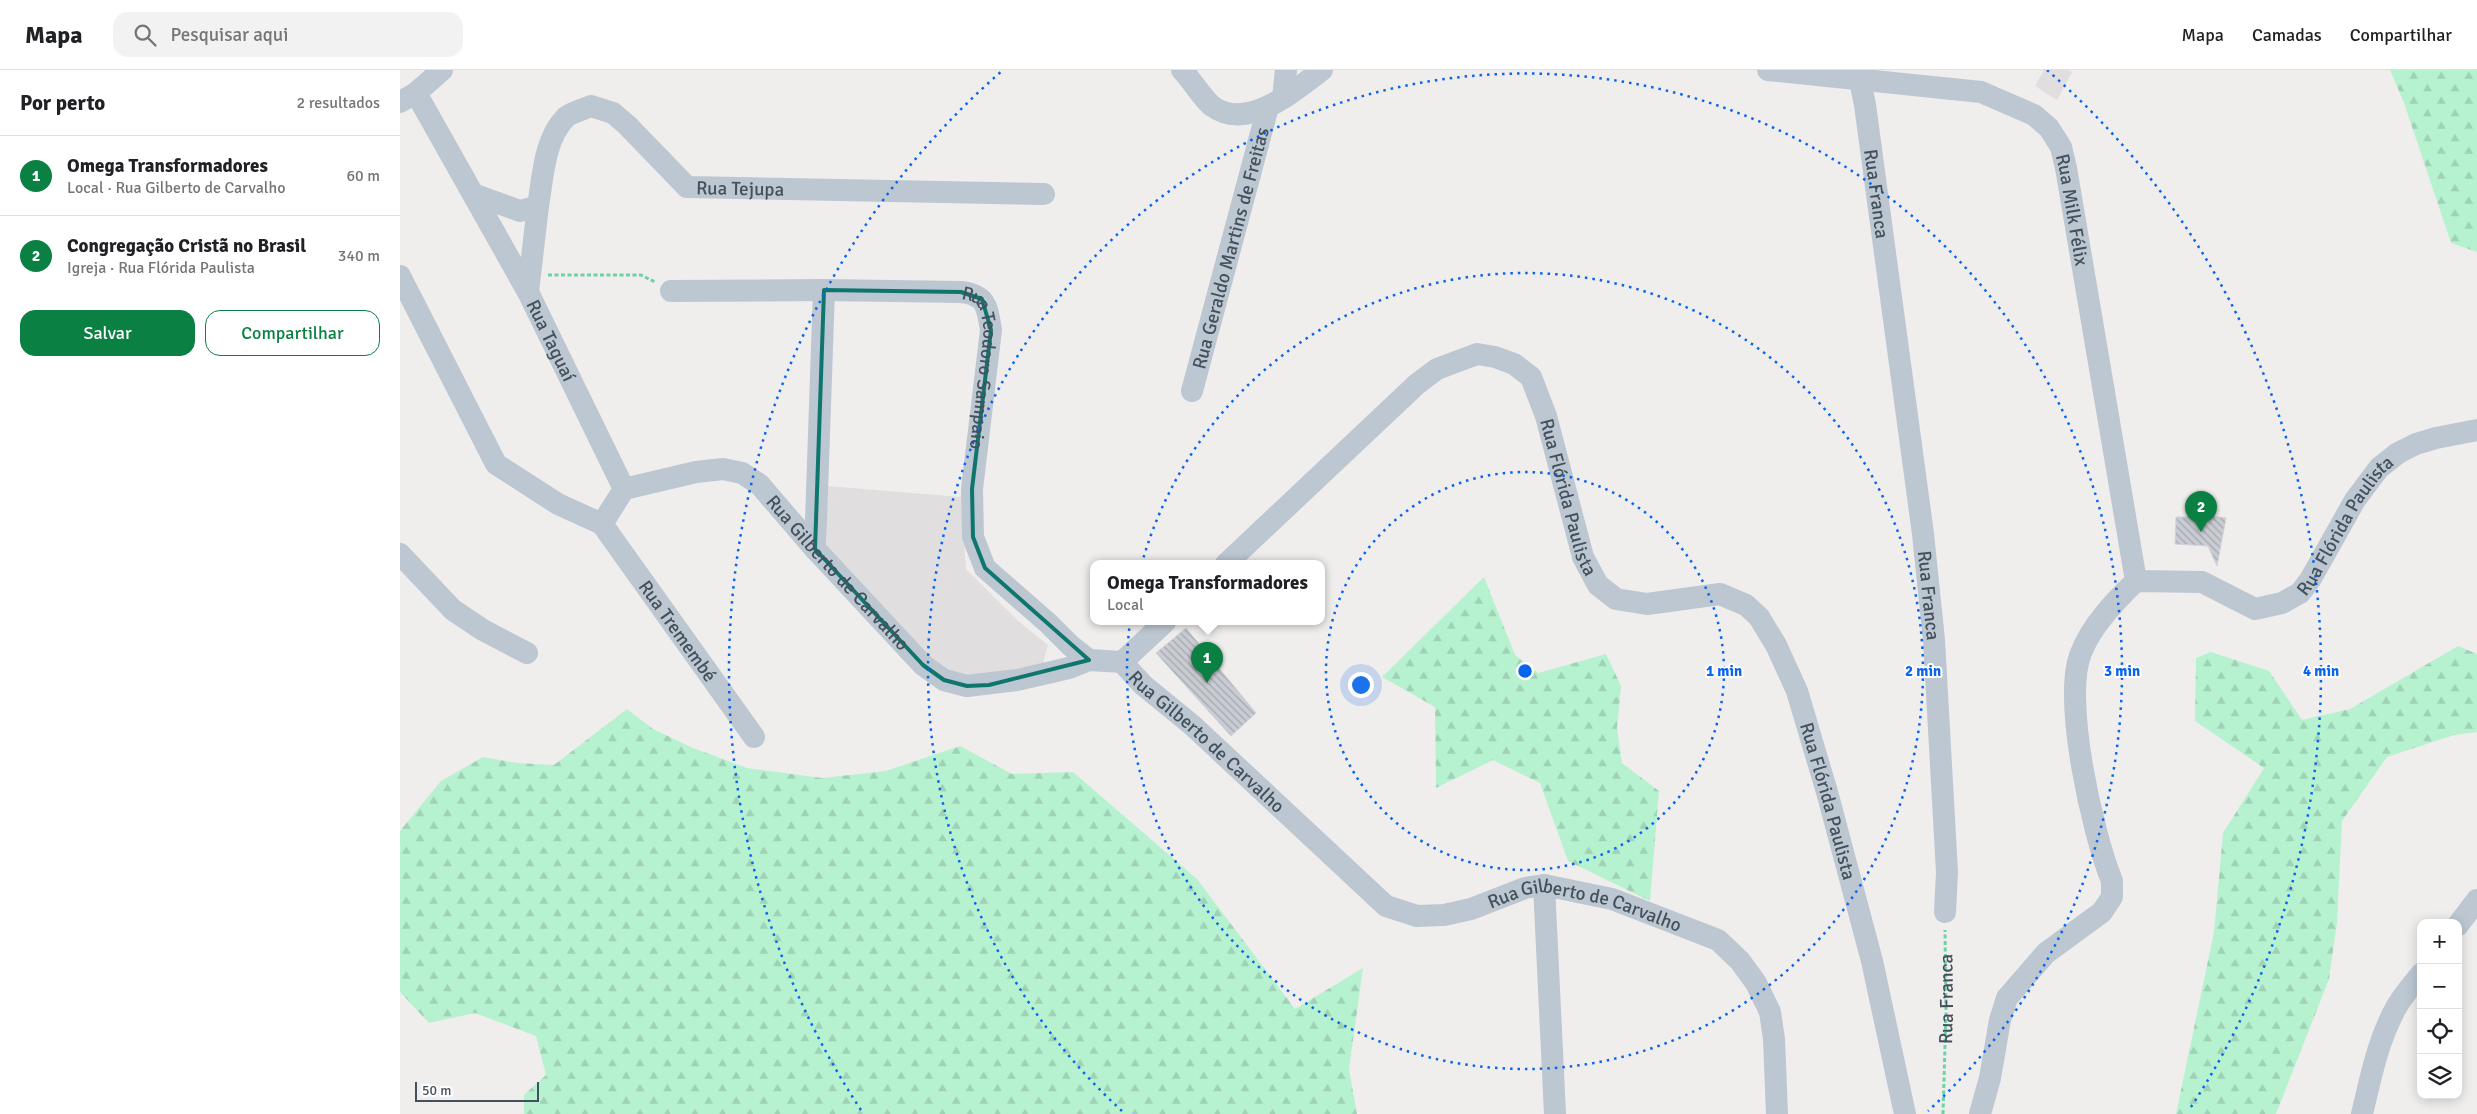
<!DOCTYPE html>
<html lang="pt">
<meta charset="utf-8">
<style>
:root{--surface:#fff;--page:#f2f2f2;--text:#202124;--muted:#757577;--line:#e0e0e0;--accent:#0b8043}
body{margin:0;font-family:Signika,sans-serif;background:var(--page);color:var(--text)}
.controls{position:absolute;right:15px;bottom:15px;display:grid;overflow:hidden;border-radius:10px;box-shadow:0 2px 12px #0003}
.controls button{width:45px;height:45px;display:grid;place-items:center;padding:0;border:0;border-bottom:1px solid var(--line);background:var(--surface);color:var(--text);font:25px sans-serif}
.scale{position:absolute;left:15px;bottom:12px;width:124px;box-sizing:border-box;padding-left:5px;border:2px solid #44505c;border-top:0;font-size:14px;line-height:18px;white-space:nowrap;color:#44505c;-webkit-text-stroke:4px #fff;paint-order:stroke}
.you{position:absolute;left:960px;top:614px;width:18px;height:18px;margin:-12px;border:4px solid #fff;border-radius:50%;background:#1a73e8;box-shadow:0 0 0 8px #1a73e833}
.badge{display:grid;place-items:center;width:32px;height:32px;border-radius:50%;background:var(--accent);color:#fff;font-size:16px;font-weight:700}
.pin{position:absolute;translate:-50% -41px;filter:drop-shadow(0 1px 2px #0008)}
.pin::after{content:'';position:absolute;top:26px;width:18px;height:15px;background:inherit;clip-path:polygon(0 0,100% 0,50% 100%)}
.popup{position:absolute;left:690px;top:490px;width:235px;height:65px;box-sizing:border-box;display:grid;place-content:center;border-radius:10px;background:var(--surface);filter:drop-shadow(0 1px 4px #0005);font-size:16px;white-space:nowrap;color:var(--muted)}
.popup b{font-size:19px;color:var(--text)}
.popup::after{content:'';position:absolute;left:50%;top:100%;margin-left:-10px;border:10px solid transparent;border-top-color:var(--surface)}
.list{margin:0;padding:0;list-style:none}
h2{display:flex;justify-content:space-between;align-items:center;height:65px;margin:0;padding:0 20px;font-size:21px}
h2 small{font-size:16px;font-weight:400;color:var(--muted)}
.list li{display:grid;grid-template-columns:32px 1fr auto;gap:15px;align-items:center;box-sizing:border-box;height:80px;padding:0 20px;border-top:1px solid var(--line)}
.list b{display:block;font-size:19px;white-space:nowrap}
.list p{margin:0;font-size:16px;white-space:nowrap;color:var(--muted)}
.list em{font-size:16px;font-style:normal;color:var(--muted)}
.actions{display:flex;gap:10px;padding:15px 20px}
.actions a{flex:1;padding:11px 0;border:1px solid var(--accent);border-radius:15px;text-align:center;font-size:18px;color:var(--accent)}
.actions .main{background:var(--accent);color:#fff}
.icon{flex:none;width:28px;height:28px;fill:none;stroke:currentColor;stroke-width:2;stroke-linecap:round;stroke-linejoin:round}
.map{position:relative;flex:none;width:2077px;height:1044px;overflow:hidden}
header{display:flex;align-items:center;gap:30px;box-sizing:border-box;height:70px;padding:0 25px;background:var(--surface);border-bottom:1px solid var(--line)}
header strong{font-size:24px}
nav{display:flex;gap:28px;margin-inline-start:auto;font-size:18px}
.search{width:350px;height:45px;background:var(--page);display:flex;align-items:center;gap:12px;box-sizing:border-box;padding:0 18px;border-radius:15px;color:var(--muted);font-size:19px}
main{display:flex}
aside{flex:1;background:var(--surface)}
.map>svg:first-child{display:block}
.education{fill:#e1dedf}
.forest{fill:url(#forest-firs)}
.building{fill:url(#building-back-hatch);stroke:#d0d3d9}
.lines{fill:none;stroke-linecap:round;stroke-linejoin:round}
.path{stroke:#6cd3a4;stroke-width:3;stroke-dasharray:4 2.5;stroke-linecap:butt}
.minor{stroke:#bcc7d1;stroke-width:22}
.marked{fill:none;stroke:#0f766e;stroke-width:4;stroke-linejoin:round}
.ring{fill:none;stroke:#0a65ed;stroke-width:2.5;stroke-dasharray:2.5 5}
.labels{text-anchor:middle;stroke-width:4;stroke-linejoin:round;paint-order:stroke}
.street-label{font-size:19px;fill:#44505c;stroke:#fff}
.centre{fill:#0a65ed;stroke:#fff;stroke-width:2.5}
.ring-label{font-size:15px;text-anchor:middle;font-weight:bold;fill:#0a65ed;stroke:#fff;stroke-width:4;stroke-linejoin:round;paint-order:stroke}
</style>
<header>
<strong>Mapa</strong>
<div class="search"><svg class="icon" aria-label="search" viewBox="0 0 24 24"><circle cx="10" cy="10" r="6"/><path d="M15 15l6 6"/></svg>Pesquisar aqui</div>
<nav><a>Mapa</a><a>Camadas</a><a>Compartilhar</a></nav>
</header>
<main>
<aside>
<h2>Por perto<small>2 resultados</small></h2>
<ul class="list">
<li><span class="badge">1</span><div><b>Omega Transformadores</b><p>Local · Rua Gilberto de Carvalho</p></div><em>60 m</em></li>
<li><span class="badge">2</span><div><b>Congregação Cristã no Brasil</b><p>Igreja · Rua Flórida Paulista</p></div><em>340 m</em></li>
</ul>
<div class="actions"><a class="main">Salvar</a><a>Compartilhar</a></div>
</aside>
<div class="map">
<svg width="2077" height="1044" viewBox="0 0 2077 1044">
<defs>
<pattern id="forest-firs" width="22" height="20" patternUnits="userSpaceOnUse" patternTransform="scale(1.25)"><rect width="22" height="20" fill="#b6f2d0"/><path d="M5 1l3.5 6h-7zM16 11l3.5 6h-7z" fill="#9ed1b5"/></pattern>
<pattern id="building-back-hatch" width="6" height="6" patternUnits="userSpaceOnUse" patternTransform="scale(1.25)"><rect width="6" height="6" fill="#c9ccd2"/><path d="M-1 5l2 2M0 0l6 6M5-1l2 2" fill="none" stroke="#a5a8ae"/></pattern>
</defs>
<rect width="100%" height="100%" fill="#f0eded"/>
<path class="education" d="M1644 0H1668L1672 2 1657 30 1635 16Z
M427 416 561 427 566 499 617 550 648 575 643 594 551 610 427 488Z"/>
<path class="forest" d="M1990 0H2077V182L2051 173 2004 33Z
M1084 507 1115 585 1138 603 1206 584 1221 616 1217 658 1222 693 1259 721 1250 831 1168 791 1140 713 1093 690 1036 718 1035 637 982 607Z
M2058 576 2077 584V662L2054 665 1987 687 1942 751 1937 852 1929 909 1876 1044H1776L1814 862 1823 763 1864 698 1795 651 1796 588 1811 582 1869 601 1902 650 1950 639Z
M227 639 253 659 293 678 347 698 422 708 486 701 560 676 612 704 673 702 797 809 895 939 963 898 949 999 957 1044H124V1025L146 1005 136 966 75 943 29 953 0 922V761L41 711 83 687 117 693 154 695Z"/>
<path class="building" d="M1791 443 1826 448 1817 496 1808 476 1775 474 1776 447H1787Z
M786 558 856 643 831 666 756 583Z"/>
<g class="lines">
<g class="path">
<path d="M148 205H241L255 212"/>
<path id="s1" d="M1543 1044 1546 942 1545 860"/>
</g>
<g class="minor">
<path d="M782 0C791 9 803 29 812 36 847 62 894 21 922 0"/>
<path id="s2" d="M1368 0 1581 22 1634 45 1649 58 1661 77 1666 98 1736 511"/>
<path id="s3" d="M1460 10 1465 35 1523 464 1534 570 1547 802 1545 842"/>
<path id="s4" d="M16 23 128 222 224 419"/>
<path d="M883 28 886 0"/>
<path d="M0 32 16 23 42 0"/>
<path id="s5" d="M73 124 120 141 138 136C143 107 144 69 166 47 172 42 184 39 191 36L213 43 227 55 287 117 644 124"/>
<path id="s6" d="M0 206 96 394 158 434 202 454 224 419 296 402 323 399 342 403 359 414 415 479 523 595 544 610 567 616 617 610 669 598 689 590 722 592 743 615 792 655 986 836 1017 846 1044 845 1071 839 1125 818 1144 815 1212 829 1318 870 1340 891 1356 913 1370 942 1374 969 1377 1044"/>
<path id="s7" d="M271 221 424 220 561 222C587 225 587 237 591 260L572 419 573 467 585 498 648 553 671 576 689 590"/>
<path d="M128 222 138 136"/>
<path id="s8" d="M792 321 868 37"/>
<path id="s9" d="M202 454 354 667"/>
<path d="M415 479 424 220"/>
<path d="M0 484 53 540 83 560 127 583"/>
<path id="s10" d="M826 494 1017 314 1037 299 1077 284 1095 287 1114 294 1131 307 1146 346 1183 487 1198 515 1216 529 1247 534 1320 524 1346 535 1359 547 1376 575 1397 621 1427 722 1472 891 1505 1044"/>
<path d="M722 592 765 552"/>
<path d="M1144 815 1155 1044"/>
<path d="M2058 855 2077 830"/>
<path id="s11" d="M1580 1044 1590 1008 1600 950 1607 928 1646 883 1702 842 1712 827V811C1693 765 1662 629 1681 583 1691 556 1715 531 1736 511L1802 512 1855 539 1882 533 1900 523 1910 510 1955 430 1979 398 1998 383 2016 374 2036 368 2077 360"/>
<path d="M1962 1044C1971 1007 1978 969 1997 936 2004 924 2013 914 2021 904"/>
</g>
</g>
<path class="marked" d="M424 220 561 222 582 229 591 260 572 419 573 467 585 498 689 590 589 615 567 616 544 610 523 595 415 479Z"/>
<g class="ring">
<circle cx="1125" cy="601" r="199"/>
<circle cx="1125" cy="601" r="398"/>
<path d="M722 1041A597 597 0 1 1 1528 1041"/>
<path d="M461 1040A796 796 0 0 1 603 0M1647 0A796 796 0 0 1 1789 1040"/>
</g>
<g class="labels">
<g class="street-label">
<text dy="7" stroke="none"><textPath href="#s5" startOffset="372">Rua Tejupa</textPath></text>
<text dy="7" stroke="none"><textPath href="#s3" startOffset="115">Rua Franca</textPath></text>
<text dy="7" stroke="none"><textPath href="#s2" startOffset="378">Rua Milk Félix</textPath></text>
<text dy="7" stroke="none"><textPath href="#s8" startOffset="148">Rua Geraldo Martins de Freitas</textPath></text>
<text dy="7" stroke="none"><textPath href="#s4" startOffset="282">Rua Taguaí</textPath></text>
<text dy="7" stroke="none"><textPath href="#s7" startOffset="378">Rua Teodoro Sampaio</textPath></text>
<text dy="7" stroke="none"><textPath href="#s10" startOffset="516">Rua Flórida Paulista</textPath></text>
<text dy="7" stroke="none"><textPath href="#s11" startOffset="862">Rua Flórida Paulista</textPath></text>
<text dy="7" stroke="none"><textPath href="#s6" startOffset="634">Rua Gilberto de Carvalho</textPath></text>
<text dy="7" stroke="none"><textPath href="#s3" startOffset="520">Rua Franca</textPath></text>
<text dy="7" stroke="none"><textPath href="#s9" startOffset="131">Rua Tremembé</textPath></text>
<text dy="7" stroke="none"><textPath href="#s6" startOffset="1084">Rua Gilberto de Carvalho</textPath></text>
<text dy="7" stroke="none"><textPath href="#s10" startOffset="981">Rua Flórida Paulista</textPath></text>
<text dy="7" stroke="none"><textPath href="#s6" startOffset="1534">Rua Gilberto de Carvalho</textPath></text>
<text dy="7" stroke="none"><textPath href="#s1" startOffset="115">Rua Franca</textPath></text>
</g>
</g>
<circle cx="1125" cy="601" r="8" class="centre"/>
<g class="ring-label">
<text x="1324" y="606">1 min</text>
<text x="1523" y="606">2 min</text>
<text x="1722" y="606">3 min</text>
<text x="1921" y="606">4 min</text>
</g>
</svg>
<div class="controls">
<button>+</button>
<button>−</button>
<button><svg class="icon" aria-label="locate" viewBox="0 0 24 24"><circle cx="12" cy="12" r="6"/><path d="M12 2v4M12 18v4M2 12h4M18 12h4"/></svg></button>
<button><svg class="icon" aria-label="layers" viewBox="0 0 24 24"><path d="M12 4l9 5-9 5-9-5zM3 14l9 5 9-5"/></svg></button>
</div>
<div class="scale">50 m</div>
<div class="you"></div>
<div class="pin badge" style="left:807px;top:613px">1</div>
<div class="popup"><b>Omega Transformadores</b>Local</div>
<div class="pin badge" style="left:1801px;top:462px">2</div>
</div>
</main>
